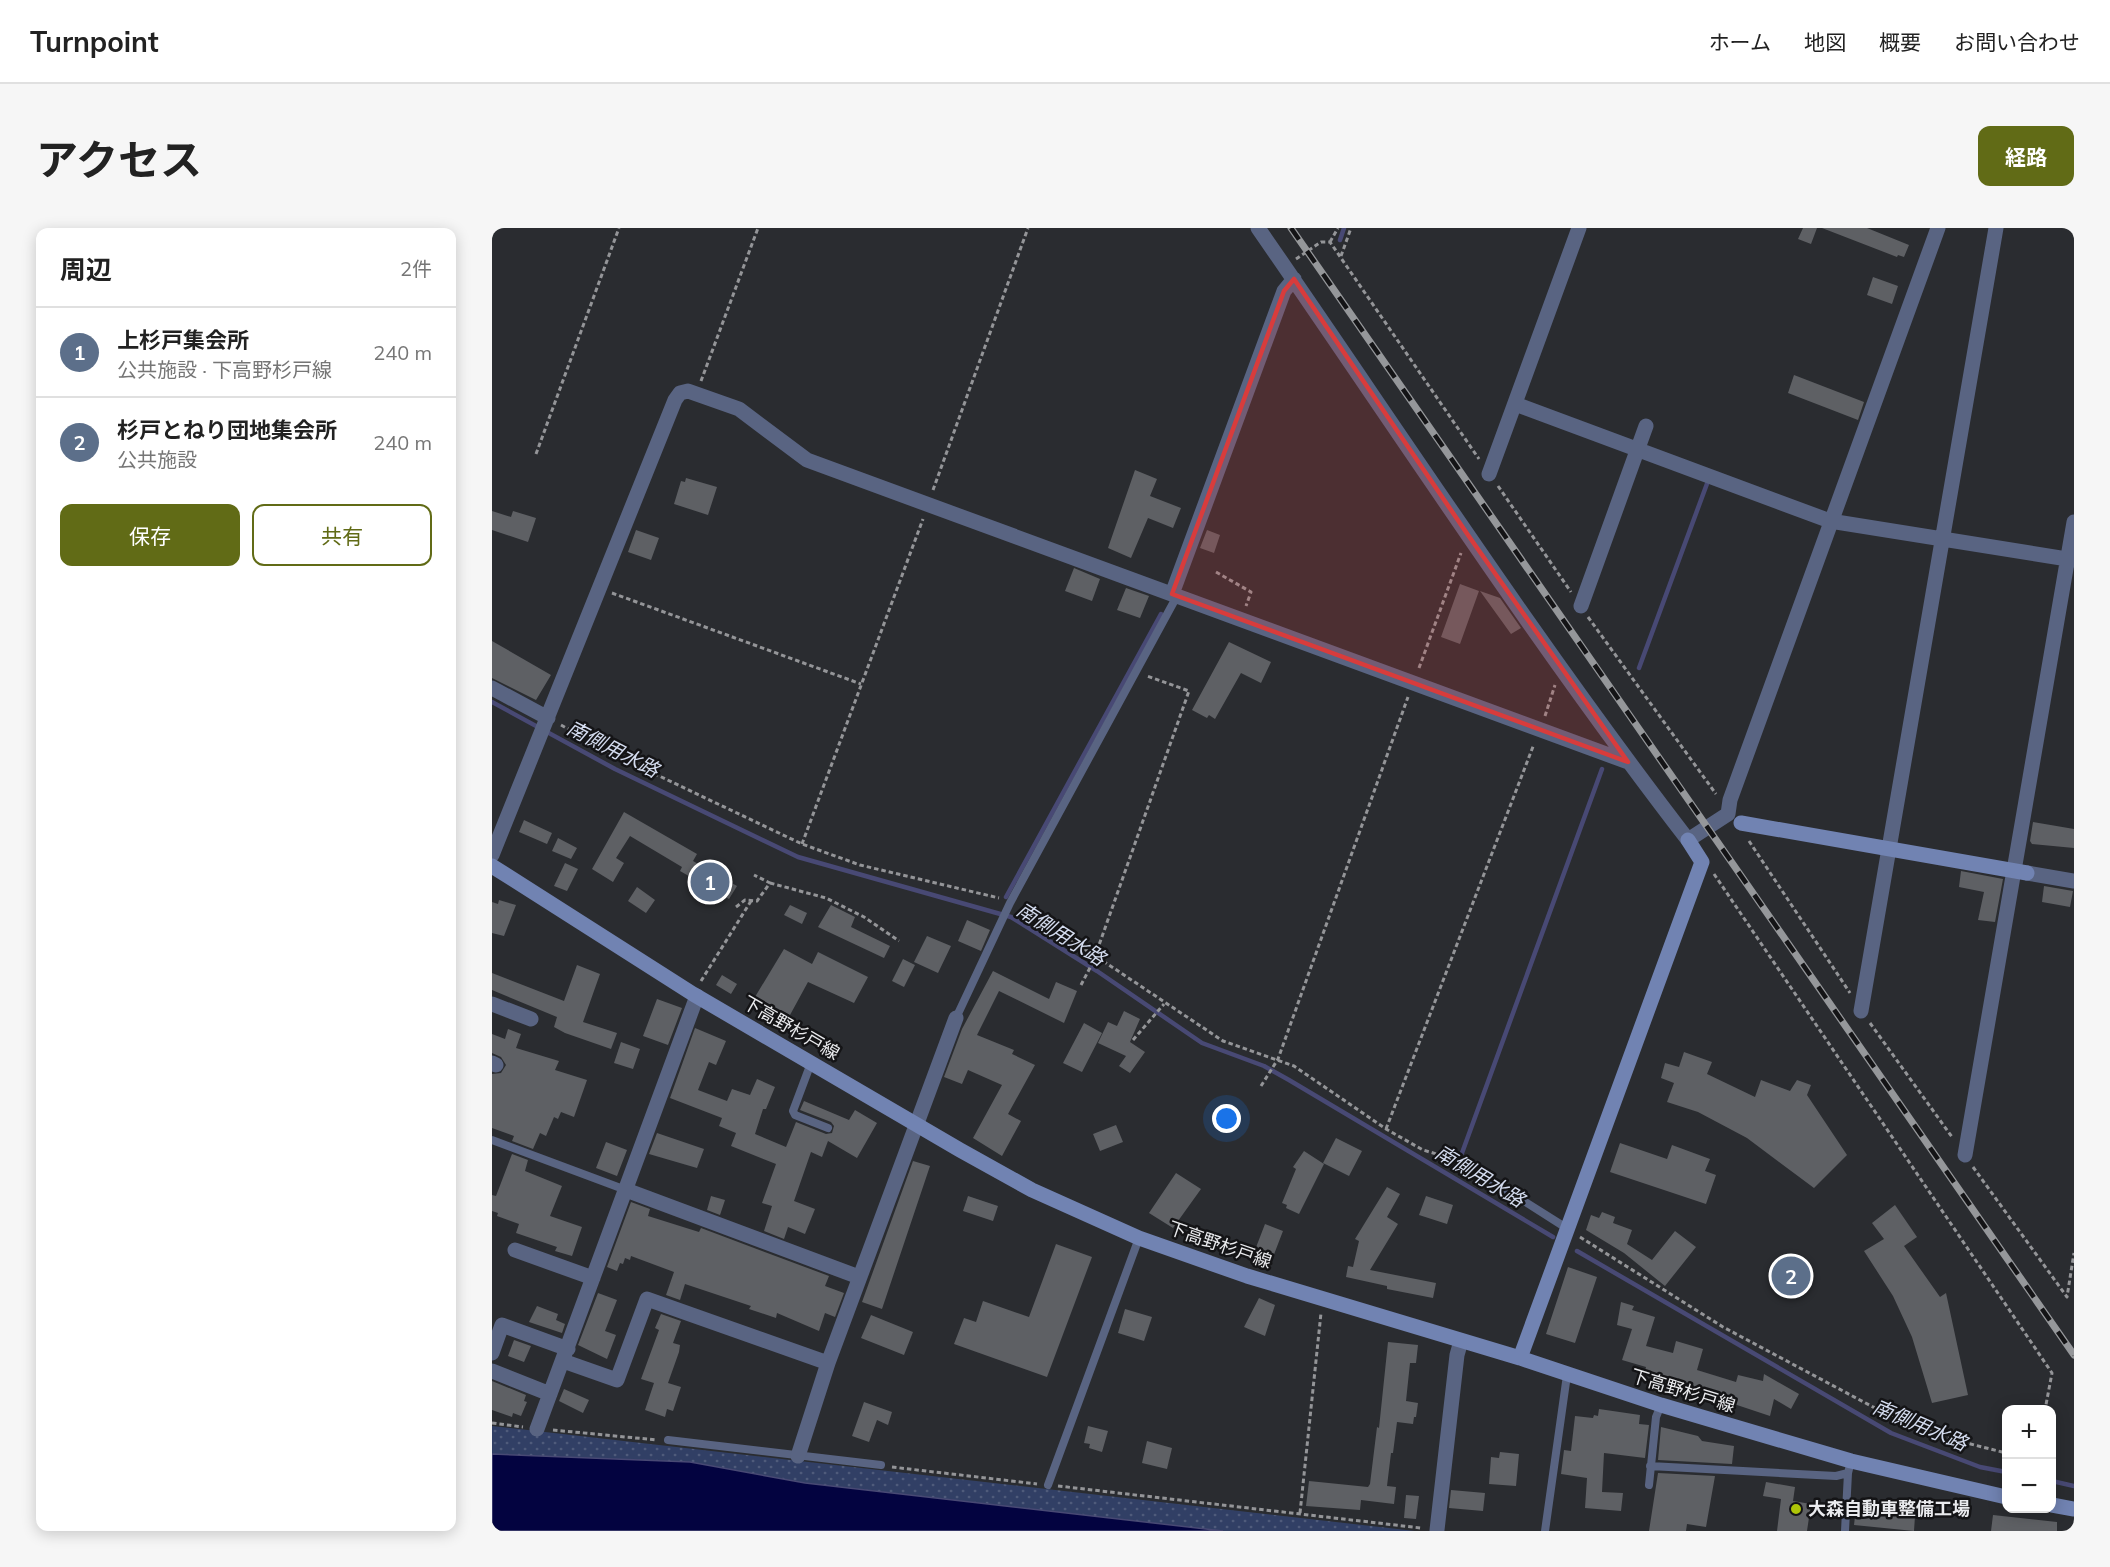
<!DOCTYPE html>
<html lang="ja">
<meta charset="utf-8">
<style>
:root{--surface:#fff;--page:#f6f6f6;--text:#222;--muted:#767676;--line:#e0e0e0;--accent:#616b16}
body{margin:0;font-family:Mulish,"Noto Sans JP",sans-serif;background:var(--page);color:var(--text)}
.controls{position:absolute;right:18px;bottom:18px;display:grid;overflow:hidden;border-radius:12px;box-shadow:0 3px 15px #0003}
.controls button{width:54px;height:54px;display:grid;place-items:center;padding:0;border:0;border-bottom:2px solid var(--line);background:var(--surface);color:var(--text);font:30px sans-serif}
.you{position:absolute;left:735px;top:891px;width:21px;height:21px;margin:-15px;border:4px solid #fff;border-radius:50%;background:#1a73e8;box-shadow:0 0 0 9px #1a73e833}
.badge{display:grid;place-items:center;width:39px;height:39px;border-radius:50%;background:var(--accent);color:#fff;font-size:20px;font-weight:700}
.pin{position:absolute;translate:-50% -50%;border:3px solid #fff;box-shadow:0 2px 6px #0006}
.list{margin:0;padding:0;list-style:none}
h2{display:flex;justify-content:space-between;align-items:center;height:78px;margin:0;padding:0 24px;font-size:26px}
h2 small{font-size:20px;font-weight:400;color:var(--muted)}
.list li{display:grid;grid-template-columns:39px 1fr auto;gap:18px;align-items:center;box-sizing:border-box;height:90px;padding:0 24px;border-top:2px solid var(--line)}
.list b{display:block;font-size:22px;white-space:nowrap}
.list p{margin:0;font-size:20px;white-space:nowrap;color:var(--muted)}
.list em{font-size:20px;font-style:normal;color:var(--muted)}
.actions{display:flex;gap:12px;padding:18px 24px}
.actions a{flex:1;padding:14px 0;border:2px solid var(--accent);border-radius:12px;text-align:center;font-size:21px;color:var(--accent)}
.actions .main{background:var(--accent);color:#fff}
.map{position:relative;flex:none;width:1582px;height:1303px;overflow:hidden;border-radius:12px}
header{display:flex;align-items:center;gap:36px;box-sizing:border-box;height:84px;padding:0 30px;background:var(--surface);border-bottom:2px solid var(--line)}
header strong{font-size:28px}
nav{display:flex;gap:33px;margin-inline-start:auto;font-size:21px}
.intro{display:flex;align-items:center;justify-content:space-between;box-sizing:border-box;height:144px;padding:0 36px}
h1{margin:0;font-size:42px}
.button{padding:15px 27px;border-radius:12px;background:var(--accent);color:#fff;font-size:21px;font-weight:700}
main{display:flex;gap:36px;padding:0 36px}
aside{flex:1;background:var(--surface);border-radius:12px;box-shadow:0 3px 15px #0003}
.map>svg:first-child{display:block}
.grass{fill:url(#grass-dots)}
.water{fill:#030340;stroke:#484974;stroke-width:1.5}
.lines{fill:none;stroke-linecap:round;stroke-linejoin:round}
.stream{stroke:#484974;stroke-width:4.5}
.building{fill:#5e6064}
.path{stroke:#949598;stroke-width:3;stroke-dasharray:4.5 3;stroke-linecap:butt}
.lane{stroke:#596482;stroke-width:8}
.street{stroke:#596482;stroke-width:15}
.secondary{stroke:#7183b2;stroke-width:15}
.rail-casing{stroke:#95979a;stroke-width:7}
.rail{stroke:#141416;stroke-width:4.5;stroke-dasharray:14;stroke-linecap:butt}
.marked{fill:#d83c3c;fill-opacity:0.2;stroke:#d83c3c;stroke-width:4.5;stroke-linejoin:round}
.poi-dot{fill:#aec508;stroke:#141416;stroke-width:2}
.labels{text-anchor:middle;stroke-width:5;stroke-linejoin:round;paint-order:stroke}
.street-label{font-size:18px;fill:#eaebee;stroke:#141416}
.poi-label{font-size:18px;font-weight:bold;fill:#eaebee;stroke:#141416;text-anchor:start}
.water-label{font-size:20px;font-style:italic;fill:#d3dbee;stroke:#141416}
</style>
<header>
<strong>Turnpoint</strong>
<nav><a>ホーム</a><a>地図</a><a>概要</a><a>お問い合わせ</a></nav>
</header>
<div class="intro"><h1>アクセス</h1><a class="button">経路</a></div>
<main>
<aside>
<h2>周辺<small>2件</small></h2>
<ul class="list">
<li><span class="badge" style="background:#5c6f8a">1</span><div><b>上杉戸集会所</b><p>公共施設 · 下高野杉戸線</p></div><em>240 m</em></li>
<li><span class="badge" style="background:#5c6f8a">2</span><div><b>杉戸とねり団地集会所</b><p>公共施設</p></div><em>240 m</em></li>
</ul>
<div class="actions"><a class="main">保存</a><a>共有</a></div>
</aside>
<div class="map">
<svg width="1582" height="1303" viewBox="0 0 1582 1303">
<defs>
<pattern id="grass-dots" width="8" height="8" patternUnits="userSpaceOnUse" patternTransform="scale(1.5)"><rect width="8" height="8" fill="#313f65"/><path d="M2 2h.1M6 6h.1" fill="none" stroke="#4f5b7b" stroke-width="1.8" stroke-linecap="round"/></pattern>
</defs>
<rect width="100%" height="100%" fill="#2a2c30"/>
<path class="grass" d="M0 1198 923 1303H731L313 1255 198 1234 0 1226Z"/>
<path class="water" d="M0 1226 198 1234 313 1255 731 1303H0Z"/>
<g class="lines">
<path class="stream" d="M848 12 852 0
M1147 440 1216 253
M0 474 123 541 306 629 519 689 605 743 710 815 772 838 797 852 1061 1009
M514 669 669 386
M970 925 1110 541
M1085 1023 1399 1205 1488 1239 1514 1244
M1560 1253 1582 1258"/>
</g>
<path class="building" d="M1311 0H1325L1319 16 1306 11Z
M1330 0H1375L1417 17 1412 29 1406 27 1405 29Z
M1381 49 1406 58 1400 76 1375 67Z
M1302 147 1372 174 1366 192 1296 165Z
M643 242 665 251 658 268 689 280 681 300 656 290 639 330 616 320Z
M194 250 225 259 216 287 182 276 189 253 193 254Z
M0 283 19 289 21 283 44 290 36 314 0 302Z
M144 302 167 310 159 332 136 324Z
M715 302 728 307 722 325 708 320Z
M582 340 608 351 600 373 573 363Z
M968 356 987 363 968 416 949 409Z
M634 360 657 368 648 390 625 382Z
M988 363 1008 370 1029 400 1019 406Z
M0 413 59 447 44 472 0 450Z
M737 414 779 434 769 455 749 445 723 491 717 487 715 490 700 482Z
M132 584 205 626 201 633 245 658 237 671 188 643 190 639 138 608 124 630 132 635 121 654 100 641Z
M32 592 60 605 55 616 27 604Z
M1541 594 1582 601V620L1540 616 1538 613Z
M66 610 85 620 79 631 60 623Z
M73 635 86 641 75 663 62 658Z
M1469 643 1511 651 1503 694 1486 692 1492 664 1467 659Z
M1552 658 1581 663 1578 679 1550 674Z
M145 659 163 672 154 685 136 673Z
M7 672 24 677 12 708 0 705V674L6 676Z
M298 677 315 685 310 696 292 687Z
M339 677 363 689 359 699 398 718 392 730 326 699Z
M475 692 498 702 489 723 466 713Z
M435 708 459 718 446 745 422 734Z
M292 721 320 736 326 724 376 749 362 775 316 754 298 787 263 769Z
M411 731 423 737 412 759 400 753Z
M85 737 108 746 91 794 125 805 119 821 73 805 62 799 65 789 0 762V745L72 773Z
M501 743 557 771 564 754 585 763 572 795 507 763 485 807 522 822 520 826 543 837 516 886 529 893 510 928 481 910 510 857 476 842 470 856 452 849 470 801Z
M230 747 245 756 239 766 224 757Z
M165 771 190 780 176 817 151 808Z
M632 783 648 791 638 814 653 824 638 845 627 838 634 828 606 815 616 794 625 798Z
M592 795 610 805 590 844 571 835Z
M203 800 234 813 224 837 217 834 206 862 235 873 240 861 258 867 265 851 283 859 274 881H271L263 906 294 919 304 894 334 906 340 905 342 898 339 894 308 882 312 873 357 892 363 882 385 895 365 930 336 913 330 929 319 924 302 973 323 981 313 1006 296 999 292 1011 272 1003 280 978 270 975 284 936 239 918 244 905 227 898 230 890 178 870Z
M16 801 29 806 24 820 67 833 63 842 95 852 82 889 69 884 66 891 62 889 54 908 48 905 41 921 20 913 22 908 0 900V846L9 845 14 837 9 829 0 825V806L13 811Z
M129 814 148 821 141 841 122 835Z
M1192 824 1220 834 1215 846 1263 869 1269 852 1298 863 1305 852 1319 857 1315 867 1355 927 1322 960 1255 910 1206 884 1175 874 1182 855 1169 850 1173 835 1187 839Z
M624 897 631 914 608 923 601 906Z
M165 905 212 921 205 940 157 926Z
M844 910 870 923 857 948 831 935Z
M114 914 135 922 125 948 104 940Z
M1128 915 1175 931 1180 917 1218 931 1213 943 1224 947 1214 976 1118 944Z
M812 923 832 936 807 986 794 980 795 977 790 975 804 941 801 939Z
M20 926 36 932 33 943 70 958 58 988 90 999 80 1028 63 1023 65 1019 24 1005 27 996 5 988 6 985 0 983V967L4 968Z
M421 933 438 938 390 1081 370 1074Z
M684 945 709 961 681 1000 657 985Z
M895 959 908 966 895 989 906 996 878 1042 944 1055 941 1070 895 1061V1058L854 1049 856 1038 861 1039 867 1013 863 1011Z
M219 968 233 972 228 987 215 982Z
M476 968 506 978 501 993 471 983Z
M934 968 961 977 955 996 927 987Z
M139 974 158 981 156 988 207 1004 209 1000 337 1048 333 1058 352 1065 343 1089 333 1085 327 1103 285 1085 284 1090 257 1081 259 1078 193 1056 188 1072 174 1067 182 1044 139 1028 138 1032 133 1030 131 1036 128 1035 125 1043 115 1039Z
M1403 977 1425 1009 1412 1018 1448 1069 1454 1065 1476 1167 1440 1175 1420 1109 1401 1068 1372 1023 1392 1011 1380 995Z
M1110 984 1123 989 1121 995 1140 1002 1135 1016 1160 1032 1183 1003 1204 1019 1173 1058 1132 1025 1094 1002 1099 987 1107 990Z
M773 996 791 1003 781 1029 763 1022Z
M564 1016 600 1029 555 1149 462 1116 472 1090 484 1094 491 1073 537 1089Z
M1292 1031 1313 1035 1310 1052 1299 1067 1282 1055 1289 1045Z
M1076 1039 1105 1049 1083 1115 1054 1106Z
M106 1065 125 1072 113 1103 124 1107 115 1131 86 1117Z
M767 1070 783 1077 773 1108 752 1099Z
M1129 1074 1142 1078 1140 1082 1163 1089 1154 1118 1181 1125 1184 1113 1211 1121 1205 1142 1244 1154 1246 1147 1271 1153 1272 1146 1307 1166 1299 1181 1282 1171 1278 1188 1209 1165 1201 1160 1202 1157 1165 1146 1164 1150 1152 1147 1154 1139 1130 1132 1140 1101 1125 1097Z
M45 1078 66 1086 64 1092 73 1096 70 1105 37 1094Z
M633 1081 660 1089 652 1113 626 1105Z
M169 1086 189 1093 181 1115 188 1117 187 1124 176 1155 189 1159 181 1183 175 1181 173 1189 153 1182 162 1155 149 1151 167 1102 163 1100Z
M379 1087 421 1104 412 1127 369 1110Z
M22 1112 39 1118 32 1134 16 1128Z
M896 1114 926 1117 924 1135H918L914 1173 926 1175 924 1189H922L921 1196 905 1194 901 1225H899L895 1258 904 1259 902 1276 869 1272 868 1282 814 1278 817 1253 876 1259 878 1256 885 1199 887 1200Z
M0 1153 34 1167 32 1173 35 1174 29 1188 21 1185 20 1189 0 1182Z
M72 1161 97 1172 91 1185 67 1173Z
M372 1174 400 1184 396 1197 385 1192 377 1214 360 1208Z
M1107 1181 1148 1187 1147 1196 1157 1197 1153 1230 1112 1225 1110 1264 1131 1265 1129 1283 1093 1280 1095 1250 1069 1246 1072 1222 1079 1223 1083 1188 1101 1190 1102 1187 1106 1188Z
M596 1198 616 1203 610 1224 597 1220 598 1216 592 1215Z
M1169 1199 1206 1208 1210 1213 1242 1218 1240 1236 1166 1232Z
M655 1213 680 1220 675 1241 650 1235Z
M1008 1224 1027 1226 1024 1258 997 1256 999 1229 1007 1230Z
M1166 1245 1223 1248 1214 1299 1195 1296 1194 1303H1157Z
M1274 1254 1303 1259 1301 1273 1319 1276 1315 1303H1285L1289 1271 1271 1268Z
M959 1262 993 1265 991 1283 957 1280Z
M914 1267 927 1268 924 1291 912 1290Z
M1364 1280 1391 1282V1286L1423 1288 1422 1303 1362 1297Z
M1501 1287 1565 1294V1303H1499Z"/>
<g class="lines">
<path class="path" d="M838 14 846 0
M849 28 859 0
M804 31 829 14H838L987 231
M209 153 266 0
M44 226 127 0
M1006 258 1079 364
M441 262 536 0
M724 344 759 364 754 378
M120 365 369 456
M1096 389 1224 566
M927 440 969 325
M1053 488 1063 457
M69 497 121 526 310 616 368 637 507 670
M1257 613 1358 765
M310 616 431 291
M1222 646 1560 1145 1553 1182
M278 655 334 670 372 689 407 713
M244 679 253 672 265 673 278 655 262 647
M528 682 602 727 731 813 802 838 894 901 931 922 965 932
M209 753 259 673
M589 757 601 734 697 463 655 448
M1378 795 1460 909
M641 812 672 776
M769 858 786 831 916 469
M894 901 1042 516
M1481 939 1575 1069 1582 1025
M1088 1009 1231 1099 1381 1179 1455 1210 1514 1225
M0 1195 31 1199
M61 1202 165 1212
M400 1239 545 1256
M566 1258 929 1300
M808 1285 829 1085"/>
<path class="lane" d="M464 790 518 675 685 368
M319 835 301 883 303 887 336 900
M0 912 134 962
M975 937 1076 1001
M176 1212 389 1237
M1158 1238 1344 1248 1356 1245 1359 1233
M556 1257 647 1010
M1157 1257 1164 1189 1169 1177
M1053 1303 1075 1147
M1353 1303 1356 1245"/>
<path class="street" d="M766 0C908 205 1044 415 1196 612L1236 586
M1023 176 1338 293 1582 332
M997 246 1087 0
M680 366 792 63 802 51
M1089 378 1154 198
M0 460 56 490
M1236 586 1238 572 1446 0
M0 627 183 172 188 165 196 163 247 181 315 232 1136 534
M1535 645 1582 653
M0 776 39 791
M1369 783 1504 0
M0 835 4 837
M1473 927 1582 294
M134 962 367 1049
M23 1022 101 1050
M0 1125 10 1097 76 1121
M71 1133 125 1152 155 1071 336 1135
M0 1143 58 1166
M45 1201 205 768
M306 1228 336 1135 464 790
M945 1302 965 1127 969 1113"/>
<path class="secondary" d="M1249 595 1535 645
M0 638 201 766 468 922 540 962 647 1010 755 1048 1028 1130 1169 1177 1359 1233 1514 1269
M1028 1130 1210 634 1196 612
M1560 1277 1582 1281"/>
<g class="rail-casing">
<path id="rail" d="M799 0 1582 1127"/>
</g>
<use href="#rail" class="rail"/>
</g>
<path class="marked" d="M802 51 976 307 1136 534 680 366 792 63Z"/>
<circle class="poi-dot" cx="1304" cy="1281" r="6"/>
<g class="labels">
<g class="street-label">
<text transform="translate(299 800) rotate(30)" y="6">下高野杉戸線</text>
<text transform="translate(728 1017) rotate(19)" y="6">下高野杉戸線</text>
<text transform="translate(1191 1163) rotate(17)" y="6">下高野杉戸線</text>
</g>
<g class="poi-label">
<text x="1316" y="1287">大森自動車整備工場</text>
</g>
<g class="water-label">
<text transform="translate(121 521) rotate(27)" y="7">南側用水路</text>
<text transform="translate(569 706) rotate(32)" y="7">南側用水路</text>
<text transform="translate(988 948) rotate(31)" y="7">南側用水路</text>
<text transform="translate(1428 1197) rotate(23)" y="7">南側用水路</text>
</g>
</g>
</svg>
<div class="controls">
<button>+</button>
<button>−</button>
</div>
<div class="you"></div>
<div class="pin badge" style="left:218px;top:654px;background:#5c6f8a">1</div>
<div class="pin badge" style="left:1299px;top:1048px;background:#5c6f8a">2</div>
</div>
</main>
